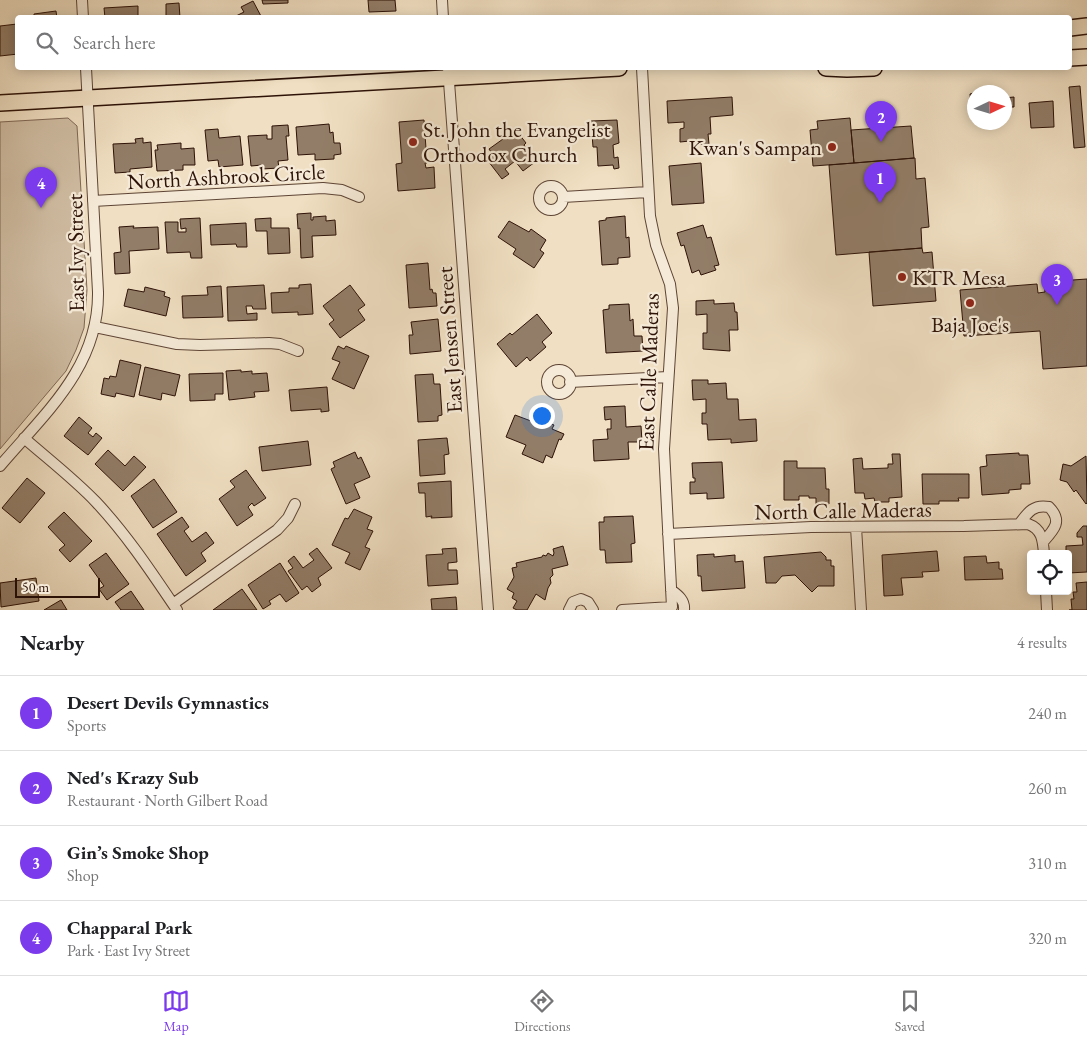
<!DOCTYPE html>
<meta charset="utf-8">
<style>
:root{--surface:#fff;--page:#f6f6f6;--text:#202124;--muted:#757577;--line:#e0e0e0;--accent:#7c3aed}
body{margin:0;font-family:"EB Garamond",serif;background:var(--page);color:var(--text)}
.controls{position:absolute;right:15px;bottom:15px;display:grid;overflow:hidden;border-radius:5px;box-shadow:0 2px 12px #0003}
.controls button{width:45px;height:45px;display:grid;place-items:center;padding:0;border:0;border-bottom:1px solid var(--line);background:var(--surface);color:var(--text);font:25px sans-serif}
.compass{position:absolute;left:967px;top:85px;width:45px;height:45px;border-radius:50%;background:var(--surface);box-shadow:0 2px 12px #0003;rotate:86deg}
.scale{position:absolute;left:15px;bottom:12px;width:85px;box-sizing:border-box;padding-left:5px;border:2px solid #2d1207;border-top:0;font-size:14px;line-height:18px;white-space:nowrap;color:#2d1207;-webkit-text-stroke:4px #f5ead7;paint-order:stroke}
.you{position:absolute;left:541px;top:415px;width:18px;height:18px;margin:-12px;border:4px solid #fff;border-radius:50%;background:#1a73e8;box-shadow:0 0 0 8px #1a73e833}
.badge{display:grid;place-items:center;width:32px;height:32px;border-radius:50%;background:var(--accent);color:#fff;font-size:16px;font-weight:700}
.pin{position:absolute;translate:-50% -41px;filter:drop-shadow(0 1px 2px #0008)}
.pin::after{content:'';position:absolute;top:26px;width:18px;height:15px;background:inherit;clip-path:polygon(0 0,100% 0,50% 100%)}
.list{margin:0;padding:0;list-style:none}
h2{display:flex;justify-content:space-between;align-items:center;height:65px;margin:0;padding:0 20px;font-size:21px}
h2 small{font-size:16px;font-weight:400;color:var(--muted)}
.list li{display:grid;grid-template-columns:32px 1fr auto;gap:15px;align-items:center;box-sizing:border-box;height:75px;padding:0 20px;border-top:1px solid var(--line)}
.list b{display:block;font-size:19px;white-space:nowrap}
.list p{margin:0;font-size:16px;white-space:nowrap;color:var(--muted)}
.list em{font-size:16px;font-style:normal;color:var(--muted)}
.icon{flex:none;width:28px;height:28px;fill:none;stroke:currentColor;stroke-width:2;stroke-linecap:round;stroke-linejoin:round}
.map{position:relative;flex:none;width:1087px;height:610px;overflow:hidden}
.search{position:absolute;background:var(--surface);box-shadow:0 2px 12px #0003;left:15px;right:15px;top:15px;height:55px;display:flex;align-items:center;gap:12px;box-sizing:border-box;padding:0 18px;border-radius:5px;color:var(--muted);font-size:19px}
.sheet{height:365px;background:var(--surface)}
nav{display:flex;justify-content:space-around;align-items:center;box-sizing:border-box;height:70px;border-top:1px solid var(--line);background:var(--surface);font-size:14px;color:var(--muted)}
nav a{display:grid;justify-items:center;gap:2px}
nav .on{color:var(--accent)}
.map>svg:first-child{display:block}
.green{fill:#cfbca2;stroke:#7e6754}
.building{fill:#927d68;stroke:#2d1207}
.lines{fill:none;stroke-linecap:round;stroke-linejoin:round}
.street-casing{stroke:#5e4536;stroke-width:12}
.primary-casing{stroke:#2d1207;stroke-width:18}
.street{stroke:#f5ead7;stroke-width:10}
.primary{stroke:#f0dfc2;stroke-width:15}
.poi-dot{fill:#8f2418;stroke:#f5ead7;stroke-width:2}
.labels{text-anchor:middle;stroke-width:4.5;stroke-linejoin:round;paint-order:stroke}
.poi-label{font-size:22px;fill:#2d1207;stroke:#f5ead7;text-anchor:start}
.street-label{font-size:22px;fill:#2d1207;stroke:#f5ead7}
</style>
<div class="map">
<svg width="1087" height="610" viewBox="0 0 1087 610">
<rect width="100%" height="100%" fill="#f0dfc2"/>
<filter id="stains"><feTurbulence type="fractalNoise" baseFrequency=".004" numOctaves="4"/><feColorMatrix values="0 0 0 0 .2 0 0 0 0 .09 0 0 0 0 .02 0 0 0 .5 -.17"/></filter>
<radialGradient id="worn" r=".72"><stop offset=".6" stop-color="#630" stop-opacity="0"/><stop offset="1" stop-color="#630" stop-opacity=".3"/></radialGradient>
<path class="green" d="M68 118 77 126 87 290 84 328 76 350 66 371 0 449V122Z"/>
<path class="building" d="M262 0H288V3L263 4Z
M368 0H395L396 11 369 12Z
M253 1 262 18H232L244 12 241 7Z
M179 3 180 18H166V4Z
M138 6V18H105L104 8Z
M56 11 57 18H29L34 17V14Z
M17 24 18 54 0 56V26Z
M1080 86 1085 147 1074 148 1069 87Z
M974 93V121H972L970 94Z
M732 97 733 115 710 117 711 134H708L709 144 690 145V141L680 142V129L684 128V122L668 123 667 101Z
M1014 97V107H1005L1004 113V98Z
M1053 101 1054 127 1031 128 1029 103Z
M850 118 854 163 813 166 810 130 818 129 817 121Z
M424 120 427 163H425L426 168 434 167 435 188 398 191 396 164 402 163 399 122Z
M617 120 619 143 613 145 614 158 618 157 619 168 614 169 613 165 598 166 597 147H593L591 121Z
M329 124 330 133 333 132 334 143H340L341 154 334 155V159L315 160V154L298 155 296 127Z
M288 125 289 136H286L288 160 278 161 279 168 262 169V165L251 166 248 136 267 135V139H272V126Z
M911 126 914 158 854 163 851 130Z
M511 128 517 136 519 134 526 143 524 145 535 162 523 171 515 161 505 169 509 174 502 179 485 157 491 152 489 149 503 139 500 136Z
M218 129 219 138 240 136 243 165 219 167 218 160 208 161 205 130Z
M143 138V143L151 142 152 167 130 169V172L115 173 113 144 136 143 135 139Z
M181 143V149L194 148 195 165H183V170L157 171 155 150H158L157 145Z
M915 158 916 179 925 178 929 227 921 228 922 248 836 255 829 165Z
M701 163 704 203 672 205 669 166Z
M311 213V220H313V217L326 216V221L335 220 336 235 312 236 313 257 301 258 300 228 298 229 297 214Z
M625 216 626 238 629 237 630 257 618 258V264L602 265 599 221 606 220V218Z
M200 218 202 258H191L190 252 167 253 165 222H178V232H186V228L181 229 180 219Z
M271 218V228H289L290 253 268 254 267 231H256L255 219Z
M509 221 529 232 531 229 546 240 540 250 544 253 534 268 513 254 516 249 498 237Z
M246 223 247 247H237L236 244 211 245 210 225Z
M703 225 707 238 711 237 719 265 714 266 716 270 701 275 699 270 692 273 684 245 681 246 677 233Z
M134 226 133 228 158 227 159 249 129 251 130 273 115 274 114 253 121 252 119 227Z
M922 248 923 253 932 252 936 301 873 306 869 252Z
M428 263 430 290 432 289 433 293H436L437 306 409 308 406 265Z
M1087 279V366L1043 369 1040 331 964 336 960 290 1037 284 1038 293 1045 292 1044 282Z
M311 284 313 314 298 315V312L272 313 271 293 289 292V288H299V285Z
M264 285 266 309H253L252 306H246L247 314 257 313V320L228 321 227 287Z
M350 285 365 305 358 310 365 320 340 338 329 324 334 320 323 306Z
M221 286 223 317 183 318 182 296 208 295 207 287Z
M145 287 165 292 164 296 170 298 166 316 124 306 128 289 144 292Z
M714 300V304L734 303 735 312H737L738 330H729L730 351 703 349V333H707V314L696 315V301Z
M629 304 630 321 633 319 634 336H642L643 351 606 353 603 310 609 309V305Z
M537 314 552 333 542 342 546 347 530 361 527 357 516 367 497 344 510 333 512 335Z
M438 319 441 351 410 354 409 335H413L411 322Z
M338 346 344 349 346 346 369 356 354 389 332 379 340 362 332 359Z
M120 360 141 365 134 397 116 393 115 397 101 394 104 378 109 379 110 376 116 377Z
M145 367 180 375 175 396 162 393 161 400 139 395Z
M241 370V372L252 371V374L267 373 269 391 254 392 255 397 229 400 226 371Z
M223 373V394H215V400L190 401 189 374Z
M433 374 434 384H440L442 415 438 416V421L418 422 415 375Z
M692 380H708V384L726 383 727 399H738L739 420 756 419 757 441 731 443V439L708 440 707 424H702V413H706V399L693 400Z
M327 387 329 411 321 412V409L291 411 289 390Z
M625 406 626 427 641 426 642 442H628L629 459 594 461 593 440 608 439 607 429H611V419L605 420 604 407Z
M515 415 531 421 533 416 554 425 552 429 564 434 561 440 559 439 552 458 546 455 543 463 522 454 526 445 506 437Z
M79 417 92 428 88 433 93 437 96 433 102 438 88 455 64 436Z
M447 438 449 454 444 455 445 474 420 476 418 440Z
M308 441 311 465 262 471 259 447Z
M108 450 125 466 134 456 146 467 123 491 95 464Z
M355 452 358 459 361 457 370 477 354 484 360 498 346 504 331 469 335 467 333 462Z
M1019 453V455H1028L1030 484H1021V489L1009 490V493L982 495 980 467 987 466 986 455Z
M892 454H900L902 497 889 498V502H875L874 498 865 499 864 493H855L853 459 862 458 863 469 888 468V464H893Z
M1086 456 1087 503 1086 504 1076 490 1074 492 1067 482 1060 480 1063 464 1071 466Z
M784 461H797V468H825L826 489H829V504H816V498H809V496H799V500H784Z
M722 462 724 498 707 499V493L690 494V482H695V478H693L692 463Z
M246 470 266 498 254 506 252 503 248 507 253 515 237 526 219 499 235 487 230 481Z
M922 474H969V498H958L959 501H939V504H923Z
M27 478 45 493 20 523 2 508Z
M154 479 177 512 153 528 131 496Z
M451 481 452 517 431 518 432 516 426 517 425 493H419L418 483Z
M354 509 372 517 367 529 373 531 365 547 370 549 360 570 345 563 350 553 332 545 345 518 348 519Z
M64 512 92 541 70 562 59 550 65 545 48 527Z
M633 516 635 543 631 544 632 562 606 563 605 550H600L599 522H604V517Z
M182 517 189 527 184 531 192 542 206 532 214 543 201 553 206 561 186 576 157 534Z
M1083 526H1087V572L1068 573V554H1066V546L1083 545 1082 537H1077V533Z
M563 546 568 565 552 569 553 575 550 578 551 583 548 588 545 600 536 594 527 610H517L513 608 517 601 512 598 514 593 507 589 514 577 512 568 517 567 516 563 542 557 543 555 546 556 548 553 553 556 554 553 553 549Z
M317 548 332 568 318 578 321 585 312 592 307 586 302 590 288 571 293 568 288 561 294 556 303 568 314 560 309 554Z
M456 548 457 562 448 563V570H457L458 584 428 586 426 555 443 554 442 549Z
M937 551 939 571 922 572 923 577 901 578 903 595 884 596 882 555Z
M821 552 826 557V560H831V566H834V586H818L812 592 795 575 782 576 776 583H766L764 557Z
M106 553 129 584 107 600 99 589 104 586 89 565Z
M714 554V557L735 555V562L743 561 745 588 702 591 701 576H698L697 555Z
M986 556 987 563 999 562V569H1002L1003 579 965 580 964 557Z
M280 563 299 593 286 602 280 594 269 601 271 604 263 609 248 585Z
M36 578 39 601 1 607 0 583Z
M1087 582V610H1069H1072L1071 599H1074L1073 592H1077L1076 583Z
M242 589 257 610H213Z
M131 591 144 610H121L115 602Z
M456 597 457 610H432L431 599Z
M61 600 67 610H44Z"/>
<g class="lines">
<g class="street-casing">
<path id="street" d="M82 0 83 18
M442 0 443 18
M448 68 488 610
M539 198a12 12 0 1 1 24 0a12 12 0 1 1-24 0Z
M563 197 648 192
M93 201 323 188 342 190 359 197
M95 327 177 344 200 345 269 343 280 344 298 351
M547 382a12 12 0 1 1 24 0a12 12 0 1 1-24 0Z
M570 382 668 377
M24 438C48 459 74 479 96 502 127 535 152 573 177 610
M0 466C45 413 99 367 98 292L86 68
M1020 523C1028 512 1034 504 1049 507 1063 521 1054 530 1043 542
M856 527 861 610
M668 534 811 527 964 526 1028 524C1042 529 1043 540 1044 554
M671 590C678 595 685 600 684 610
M1046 591 1047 610
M173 604 277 530 288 518 295 504
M569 610 573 602 581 599 588 602 593 610
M622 610 672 607 664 449 673 308 670 284 656 245 650 216 642 68"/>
</g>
<g class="primary-casing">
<path id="primary" d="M1070 28 1087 26
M1070 58 1087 57
M826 68 847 69 874 68
M0 103 619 68"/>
</g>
<use href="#street" class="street"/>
<use href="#primary" class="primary"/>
</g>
<g class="poi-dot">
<circle cx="413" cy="142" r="5"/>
<circle cx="832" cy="147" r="5"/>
<circle cx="902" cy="277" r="5"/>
<circle cx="970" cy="303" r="5"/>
</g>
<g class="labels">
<g class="poi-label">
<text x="423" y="137">St. John the Evangelist<tspan x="423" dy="25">Orthodox Church</tspan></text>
<text x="822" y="155" text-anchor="end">Kwan's Sampan</text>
<text x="912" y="285">KTR Mesa</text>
<text x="970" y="332" text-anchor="middle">Baja Joe's</text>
</g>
<g class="street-label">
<text transform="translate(226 176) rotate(-3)" y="8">North Ashbrook Circle</text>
<text transform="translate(75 253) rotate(-91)" y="8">East Ivy Street</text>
<text transform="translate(449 340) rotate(-94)" y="8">East Jensen Street</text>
<text transform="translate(648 372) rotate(-88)" y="8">East Calle Maderas</text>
<text transform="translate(843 510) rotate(-1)" y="8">North Calle Maderas</text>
</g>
</g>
<rect width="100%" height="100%" filter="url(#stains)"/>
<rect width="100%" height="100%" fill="url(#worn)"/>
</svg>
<div class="controls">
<button><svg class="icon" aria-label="locate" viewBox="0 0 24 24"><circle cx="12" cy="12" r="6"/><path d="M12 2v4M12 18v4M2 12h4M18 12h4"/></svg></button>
</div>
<svg class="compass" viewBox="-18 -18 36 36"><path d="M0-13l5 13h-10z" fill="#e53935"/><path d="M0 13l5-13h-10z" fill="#757577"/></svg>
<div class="scale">50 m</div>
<div class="you"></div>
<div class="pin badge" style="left:880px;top:203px">1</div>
<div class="pin badge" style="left:881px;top:142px">2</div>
<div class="pin badge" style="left:1057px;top:305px">3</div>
<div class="pin badge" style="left:41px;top:208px">4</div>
<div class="search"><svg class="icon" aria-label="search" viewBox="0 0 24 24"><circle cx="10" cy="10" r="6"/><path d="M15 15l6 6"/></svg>Search here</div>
</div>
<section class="sheet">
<h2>Nearby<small>4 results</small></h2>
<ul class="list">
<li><span class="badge">1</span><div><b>Desert Devils Gymnastics</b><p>Sports</p></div><em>240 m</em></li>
<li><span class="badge">2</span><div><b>Ned's Krazy Sub</b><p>Restaurant · North Gilbert Road</p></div><em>260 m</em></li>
<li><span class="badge">3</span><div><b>Gin’s Smoke Shop</b><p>Shop</p></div><em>310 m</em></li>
<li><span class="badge">4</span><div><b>Chapparal Park</b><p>Park · East Ivy Street</p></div><em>320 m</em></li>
</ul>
</section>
<nav>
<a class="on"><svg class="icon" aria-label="map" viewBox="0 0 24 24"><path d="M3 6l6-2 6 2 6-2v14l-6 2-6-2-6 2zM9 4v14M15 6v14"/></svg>Map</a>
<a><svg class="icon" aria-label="directions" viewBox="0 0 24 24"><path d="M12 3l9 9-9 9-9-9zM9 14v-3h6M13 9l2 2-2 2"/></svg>Directions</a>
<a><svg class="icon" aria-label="saved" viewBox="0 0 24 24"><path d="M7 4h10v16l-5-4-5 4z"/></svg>Saved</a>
</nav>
